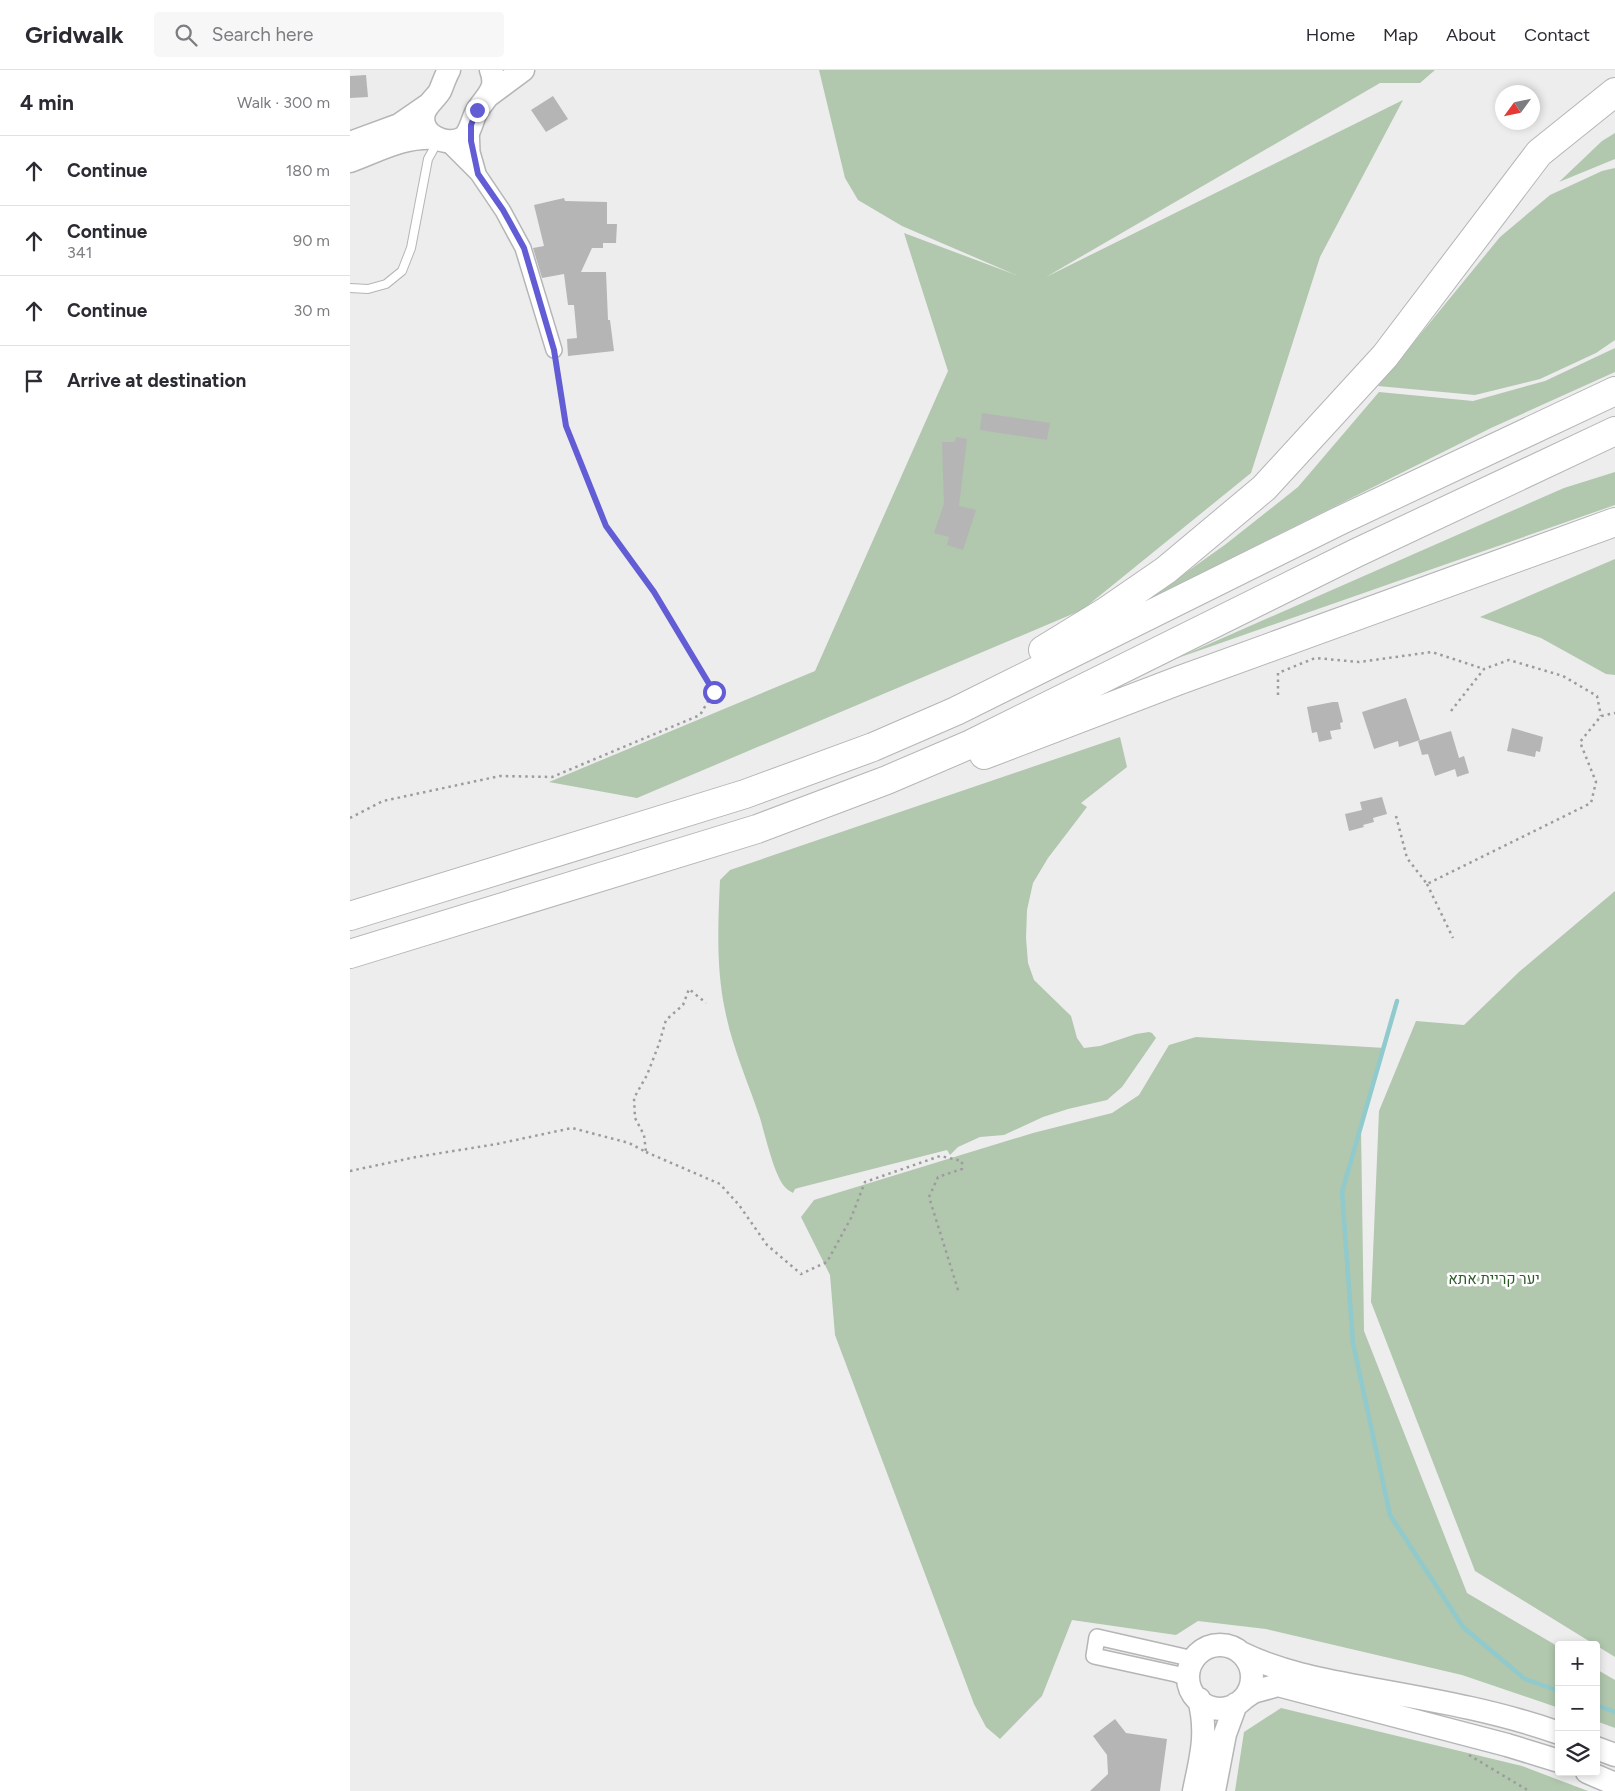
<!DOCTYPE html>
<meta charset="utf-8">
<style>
:root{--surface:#fff;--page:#f7f7f7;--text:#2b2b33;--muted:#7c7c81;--line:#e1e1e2}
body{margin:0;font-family:Figtree,Heebo,sans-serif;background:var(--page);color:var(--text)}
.controls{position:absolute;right:15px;bottom:15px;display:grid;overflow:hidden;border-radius:5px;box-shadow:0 2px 8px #0003}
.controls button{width:45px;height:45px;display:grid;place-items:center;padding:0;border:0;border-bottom:1px solid var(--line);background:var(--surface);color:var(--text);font:25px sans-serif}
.compass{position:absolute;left:1145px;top:15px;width:45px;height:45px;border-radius:50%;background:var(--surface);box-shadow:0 2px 8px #0003;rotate:237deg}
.stop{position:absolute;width:15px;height:15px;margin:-11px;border:4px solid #625cd5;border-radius:50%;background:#fff}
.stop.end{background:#625cd5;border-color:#fff;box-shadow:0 1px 5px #0008}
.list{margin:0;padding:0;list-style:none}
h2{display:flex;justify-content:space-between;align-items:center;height:65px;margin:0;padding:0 20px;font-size:21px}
h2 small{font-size:16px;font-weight:400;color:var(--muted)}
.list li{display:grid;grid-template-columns:32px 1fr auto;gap:15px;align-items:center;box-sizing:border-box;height:70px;padding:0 20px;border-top:1px solid var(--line)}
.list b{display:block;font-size:19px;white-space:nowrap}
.list p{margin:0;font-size:16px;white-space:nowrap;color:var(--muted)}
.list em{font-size:16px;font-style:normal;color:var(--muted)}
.icon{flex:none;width:28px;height:28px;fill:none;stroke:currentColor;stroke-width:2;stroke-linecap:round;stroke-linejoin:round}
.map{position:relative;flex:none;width:1265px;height:1721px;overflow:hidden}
header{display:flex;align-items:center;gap:30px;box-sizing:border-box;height:70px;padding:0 25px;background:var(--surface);border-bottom:1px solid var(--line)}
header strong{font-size:24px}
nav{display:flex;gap:28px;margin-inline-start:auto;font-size:18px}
.search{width:350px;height:45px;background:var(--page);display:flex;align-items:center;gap:12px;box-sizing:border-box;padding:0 18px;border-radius:5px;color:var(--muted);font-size:19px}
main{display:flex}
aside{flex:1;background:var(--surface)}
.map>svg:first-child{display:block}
.green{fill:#b1c7ae}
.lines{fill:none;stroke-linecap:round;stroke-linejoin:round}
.stream{stroke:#90cacd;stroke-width:4.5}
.building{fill:#b5b5b6}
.lane-casing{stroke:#b4b5b6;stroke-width:10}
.street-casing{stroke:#b4b5b6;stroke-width:18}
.secondary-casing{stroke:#b4b5b6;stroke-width:25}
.highway-casing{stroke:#b4b5b6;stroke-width:30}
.path{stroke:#9c9c9d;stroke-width:2.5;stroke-dasharray:2.5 4;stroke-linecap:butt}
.lane{stroke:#fff;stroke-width:8}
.street{stroke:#fff;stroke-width:15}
.secondary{stroke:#fff;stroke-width:22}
.highway{stroke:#fff;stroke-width:28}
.route{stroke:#625cd5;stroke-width:6}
.labels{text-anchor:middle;stroke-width:5;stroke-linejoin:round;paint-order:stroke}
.park-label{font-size:15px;fill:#2f5b2b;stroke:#fff}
</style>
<header>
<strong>Gridwalk</strong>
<div class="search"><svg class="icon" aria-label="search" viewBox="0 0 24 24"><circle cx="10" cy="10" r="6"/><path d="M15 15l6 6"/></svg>Search here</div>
<nav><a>Home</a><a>Map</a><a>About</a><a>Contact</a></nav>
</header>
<main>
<aside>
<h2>4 min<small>Walk · 300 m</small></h2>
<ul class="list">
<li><svg class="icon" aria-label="ahead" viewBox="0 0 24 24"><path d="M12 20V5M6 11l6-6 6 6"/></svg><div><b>Continue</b></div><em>180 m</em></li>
<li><svg class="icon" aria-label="ahead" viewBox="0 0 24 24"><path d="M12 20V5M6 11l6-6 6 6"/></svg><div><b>Continue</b><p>341</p></div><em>90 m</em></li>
<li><svg class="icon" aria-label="ahead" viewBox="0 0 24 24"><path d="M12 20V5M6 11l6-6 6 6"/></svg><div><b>Continue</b></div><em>30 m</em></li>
<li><svg class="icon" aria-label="arrive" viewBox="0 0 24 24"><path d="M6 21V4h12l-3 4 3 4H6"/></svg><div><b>Arrive at destination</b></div></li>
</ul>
</aside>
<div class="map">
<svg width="1265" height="1721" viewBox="0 0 1265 1721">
<rect width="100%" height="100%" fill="#ededee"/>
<path class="green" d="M469 0H1085L1070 13H1030L696 207 1053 30 970 187 901 403 732 540 287 728 199 712 465 601 598 301 554 163 666 205 552 156 508 130 495 108Z
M1265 63V89L1209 112 1252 71Z
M1265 98V270L1246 283 1190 309 1125 325 1028 316 1150 167 1200 125 1252 101Z
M1265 278V302L1141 358 796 531 876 474 948 417 1029 322 1123 331 1195 311Z
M1265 402V435L825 589 1214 418Z
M1265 489V605L1256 604 1191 568 1130 547Z
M770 667 777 697 731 733 737 737 698 788 683 813 677 840 676 868 678 893 684 910 721 946 727 968 734 978 750 976 786 964 799 962 802 963 806 968 772 1017 757 1030 718 1039 693 1047 654 1065 630 1067 608 1077 600 1085 597 1080 448 1118 445 1119 443 1123C440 1121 436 1119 434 1116 424 1104 415 1065 410 1048 398 1012 382 977 375 940 366 898 368 853 370 810L380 800Z
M1265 821V1587L1125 1501 1021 1232 1029 1041 1066 951 1114 955 1170 901Z
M846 967 1035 978 1011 1057 1014 1261 1117 1523 1209 1577V1638L1112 1605 916 1559 848 1551 826 1565 722 1550 692 1626 650 1669 636 1657 624 1634 485 1265 480 1205 451 1147 464 1130 683 1063 762 1043 789 1025 819 975Z
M1246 1599 1265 1610V1658L1246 1651Z
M931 1638 1172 1696 1238 1721H885L894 1662Z"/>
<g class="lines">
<path class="stream" d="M1047 931 992 1122 1003 1273 1040 1445 1113 1557 1175 1609 1209 1621
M1246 1635 1265 1642"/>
</g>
<path class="building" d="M16 5 18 27 0 28V6Z
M203 26 218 49 196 62 181 40Z
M214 128 215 131 257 132V154H267L266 173H253V178H242L231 202H256L258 250H260L264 281 218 286 217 269 227 268 224 235H218L214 204 192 208 183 178 194 176 184 135Z
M632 343 700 353 697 370 630 360Z
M606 367 617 369 609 436 626 440 613 480 597 475 599 467 584 463 594 434 592 372H605Z
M1056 628 1070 670 1049 677 1048 671 1024 679 1012 642Z
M983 632H988L993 652 990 653 991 659 980 661 982 669 969 672 967 662 962 663 957 637Z
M1162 658 1193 667 1190 682 1186 681 1185 687 1157 681Z
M1101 661 1109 688 1114 686 1119 703 1107 707 1105 699 1085 706 1078 684 1072 685 1068 671Z
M1032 727 1037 744 1023 748 1024 752 1013 755 1014 757 999 761 995 744 1012 740 1010 732Z
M765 1649 776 1663 817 1669 810 1721H740L758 1704 757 1685 743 1666Z"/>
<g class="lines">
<g class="lane-casing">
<path id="lane" d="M0 218 18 219 36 214 52 201 61 178 78 89 88 71"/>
</g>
<g class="street-casing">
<path id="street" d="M121 56 122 82 128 103
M92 71 100 76 128 104 153 141 173 178 204 280
M839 1612 834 1607 826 1604 744 1586 747 1567 826 1585 839 1588 846 1587"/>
</g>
<g class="secondary-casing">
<path id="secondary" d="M99 0C95 7 93 14 90 21 85 29 77 34 74 43 68 64 96 78 113 68 121 62 122 49 127 41 132 32 141 25 143 15 144 9 143 5 141 0
M138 26 173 0
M0 73 49 55 78 35
M0 91C30 80 53 66 85 68
M838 1607a32 32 0 1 1 64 0a32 32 0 1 1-64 0Z
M891 1583C934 1604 980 1611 1027 1620 1088 1631 1150 1642 1209 1663
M893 1629 903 1622 928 1615 1157 1675 1209 1691
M1246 1678 1265 1685
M1237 1702 1265 1714
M844 1721C851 1687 858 1664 849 1629
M864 1721 875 1664 886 1634"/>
</g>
<g class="highway-casing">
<path id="highway" d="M693 580 755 542 816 500 914 418 1035 286 1189 83 1265 22
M634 685 830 610 1265 452
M0 846 395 724 523 677 606 641 991 450 1265 321
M0 884 407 759 537 710 621 674 1006 483 1265 361"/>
</g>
<path class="path" d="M928 625V603L965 588 1009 592 1082 582 1134 599
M1101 641 1134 599 1159 590 1213 606 1247 626 1251 646
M1046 746 1057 788 1077 814 1241 733 1246 712 1230 672 1251 646 1265 643
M0 748 33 731 150 706 202 707 350 645 364 621 304 522 256 456 216 356 207 294
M1077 814 1103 868
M296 1082 370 1114 389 1135 417 1175 451 1204 477 1192 501 1148 515 1112 590 1086 612 1091V1099L588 1107 579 1127 609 1223
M0 1101 66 1087 147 1074 222 1058 279 1073 296 1082 294 1065 285 1048 284 1028 297 1005 309 974 316 950 333 935 339 919 356 933
M1119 1685 1179 1721"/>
<use href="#lane" class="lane"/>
<use href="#street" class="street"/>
<use href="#secondary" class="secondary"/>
<use href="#highway" class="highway"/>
</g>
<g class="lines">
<path class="route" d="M127 40 121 55V71L128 104 153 140 174 178 204 280 216 356 256 456 304 522 364 622"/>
</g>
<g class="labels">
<g class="park-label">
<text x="1144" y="1214">יער קריית אתא</text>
</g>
</g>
</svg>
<div class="controls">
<button>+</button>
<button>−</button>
<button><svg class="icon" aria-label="layers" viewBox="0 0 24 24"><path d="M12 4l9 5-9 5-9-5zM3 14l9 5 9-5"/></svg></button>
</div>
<svg class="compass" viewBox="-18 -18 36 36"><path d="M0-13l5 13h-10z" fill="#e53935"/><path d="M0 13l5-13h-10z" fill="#7c7c81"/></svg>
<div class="stop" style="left:364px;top:622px"></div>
<div class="stop end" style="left:127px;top:40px"></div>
</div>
</main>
